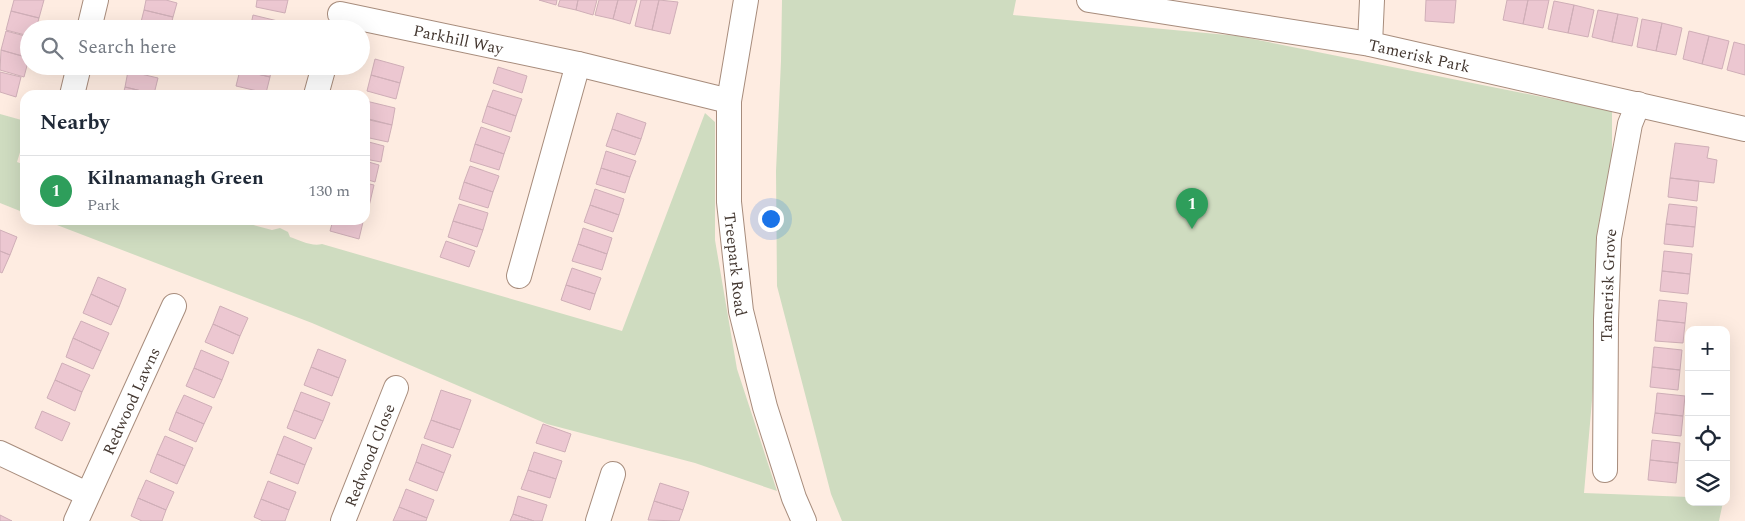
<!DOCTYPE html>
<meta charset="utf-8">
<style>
:root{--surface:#fff;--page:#f6f6f7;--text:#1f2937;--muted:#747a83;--line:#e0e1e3;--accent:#004fb8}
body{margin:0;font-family:Spectral,serif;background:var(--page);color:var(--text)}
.controls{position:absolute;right:15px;bottom:15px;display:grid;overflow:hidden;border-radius:10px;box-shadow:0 5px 20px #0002}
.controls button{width:45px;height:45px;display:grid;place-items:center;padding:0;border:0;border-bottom:1px solid var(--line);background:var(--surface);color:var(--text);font:25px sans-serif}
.you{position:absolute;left:770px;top:218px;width:18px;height:18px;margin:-12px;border:4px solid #fff;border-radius:50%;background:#1a73e8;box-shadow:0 0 0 8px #1a73e833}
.badge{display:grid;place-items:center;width:32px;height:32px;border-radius:50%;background:var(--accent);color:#fff;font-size:16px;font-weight:700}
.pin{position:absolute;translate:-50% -41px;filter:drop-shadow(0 1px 2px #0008)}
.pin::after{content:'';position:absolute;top:26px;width:18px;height:15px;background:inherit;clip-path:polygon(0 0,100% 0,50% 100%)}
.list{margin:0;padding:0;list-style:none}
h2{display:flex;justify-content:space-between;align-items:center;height:65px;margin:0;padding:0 20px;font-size:21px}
h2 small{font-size:16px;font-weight:400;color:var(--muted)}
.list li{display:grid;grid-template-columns:32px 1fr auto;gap:15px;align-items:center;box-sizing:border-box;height:70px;padding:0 20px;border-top:1px solid var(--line)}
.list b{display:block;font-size:19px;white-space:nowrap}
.list p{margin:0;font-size:16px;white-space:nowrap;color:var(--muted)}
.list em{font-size:16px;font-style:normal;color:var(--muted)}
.icon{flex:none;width:28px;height:28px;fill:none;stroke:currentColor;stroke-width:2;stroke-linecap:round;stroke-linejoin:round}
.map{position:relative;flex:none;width:1745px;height:521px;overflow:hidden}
.search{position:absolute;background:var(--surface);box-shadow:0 5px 20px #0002;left:20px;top:20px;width:350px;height:55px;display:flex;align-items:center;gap:12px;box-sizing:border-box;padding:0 18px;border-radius:28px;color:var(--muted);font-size:19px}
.panel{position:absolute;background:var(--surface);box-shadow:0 5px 20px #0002;left:20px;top:90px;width:350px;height:135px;border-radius:15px}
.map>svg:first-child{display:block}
.green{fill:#cfdcc0}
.building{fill:#ecc7d1;stroke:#cfaeb7}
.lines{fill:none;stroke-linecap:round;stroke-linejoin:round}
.minor-casing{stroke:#a78c7c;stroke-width:26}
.minor{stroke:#fff;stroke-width:24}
.labels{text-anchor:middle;stroke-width:5;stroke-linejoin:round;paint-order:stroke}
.street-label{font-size:16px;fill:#443831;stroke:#feece1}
</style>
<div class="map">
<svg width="1745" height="521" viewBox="0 0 1745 521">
<rect width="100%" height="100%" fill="#feece1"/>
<path class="green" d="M782 0H1016L1013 15 1238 36 1612 111V168L1584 493 1689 497V502H1723L1719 521H842L831 494 777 286 776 171 781 61Z
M705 113 715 122V240L737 369 777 491 695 463 547 424 312 323 44 220H235L272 230 280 228 288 232 290 237C299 240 312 247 322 244L622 331Z
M0 114 25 121V136L17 162 25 165V213L0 203Z"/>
<path class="building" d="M14 0H44L39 18 11 11Z
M146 0H166L177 3 173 17 144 10Z
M257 0H288L285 13 256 7Z
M539 0H557L556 5Z
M560 0H578L576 10 558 6Z
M578 0H597L593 15 576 10Z
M599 0H618L613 19 595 15Z
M618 0H637L630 24 613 19Z
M641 0H659L652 30 635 26Z
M659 0 678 2 670 34 652 30Z
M1426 0H1456L1454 23 1425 21Z
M1507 0H1528L1523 24 1503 20Z
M1528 0H1549L1543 28 1523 24Z
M1554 1 1574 5 1568 33 1548 29Z
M1574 5 1594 10 1588 37 1568 33Z
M144 10 173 17 170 29H151L140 26Z
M1598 10 1618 14 1612 42 1592 37Z
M11 11 39 18 36 29H29V36L6 30Z
M1618 14 1638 18 1632 46 1612 42Z
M253 15 282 22 281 29H250Z
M1642 19 1662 23 1656 51 1637 47Z
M1662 23 1682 28 1676 55 1656 51Z
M6 31 29 37V58L1 50Z
M1689 31 1709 36 1702 64 1683 59Z
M1709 36 1729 41 1722 69 1702 64Z
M1734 42 1745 45V75L1727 70Z
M1 50 29 58 24 77 0 70Z
M375 59 404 67 400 83 371 75Z
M138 66H160L159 71Z
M241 66H272L270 77 240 70Z
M498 67 527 76 522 93 493 83Z
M240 70 270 77 266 93 236 86Z
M128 71 158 78 154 94 125 87Z
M0 72 21 77 16 97 0 92Z
M371 75 400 83 396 99 367 91Z
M125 87 154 94V95H123Z
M493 90 522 99 516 116 487 106Z
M366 101 395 108 392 125 365 118Z
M487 106 516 116 511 132 482 122Z
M617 113 646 123 641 139 612 129Z
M365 119 392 125 388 142 365 137Z
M481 127 510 137 504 154 475 144Z
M612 129 641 139 635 155 606 146Z
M365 141 384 146 381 162 365 159Z
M1675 143 1709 147 1707 158 1717 160 1714 183 1670 178Z
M475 144 504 154 499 170 470 161Z
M606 151 636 161 630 177 601 168Z
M365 161 379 165 375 182 365 179Z
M470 166 499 176 493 192 464 182Z
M601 168 630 177 625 193 596 184Z
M1670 178 1699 181 1697 201 1668 197Z
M464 182 493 192 488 208 459 199Z
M365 183 374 185 370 202 365 200Z
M595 189 624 199 619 215 590 205Z
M365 200 370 202 366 218H365Z
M459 204 488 213 483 230 453 221Z
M1669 204 1697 207 1695 227 1666 224Z
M590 205 619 215 613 232 584 222Z
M333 220H356L363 222 359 239 330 231Z
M453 221 483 230 477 247 448 237Z
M1666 224 1695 227 1693 247 1664 244Z
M583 228 612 238 607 254 578 244Z
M0 230 17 237 10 255 0 251Z
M446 241 475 251 469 267 440 257Z
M578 244 607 254 602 270 572 261Z
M0 251 10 255 2 273 0 272Z
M1664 251 1692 254 1690 274 1662 271Z
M572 268 601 278 595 294 566 285Z
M1662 271 1690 274 1688 294 1660 291Z
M98 277 126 289 119 307 91 294Z
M566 285 595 294 590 310 561 300Z
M91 294 119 307 111 325 83 313Z
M1659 300 1687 303 1685 323 1657 320Z
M220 306 248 318 240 336 213 324Z
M1657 320 1685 323 1683 343 1655 341Z
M81 321 109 333 101 351 73 338Z
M213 324 240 336 233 354 205 342Z
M73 338 101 351 93 369 66 357Z
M1654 347 1682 350 1680 370 1652 367Z
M318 349 346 360 339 378 311 367Z
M201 350 229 362 222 380 194 368Z
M62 363 90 375 82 392 55 380Z
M311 367 339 378 332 396 304 385Z
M1652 367 1680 370 1678 390 1650 387Z
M194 368 222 380 214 398 186 386Z
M55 380 82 392 75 411 47 398Z
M441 390 471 400 460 430 431 420Z
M301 392 330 403 323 421 294 410Z
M1657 393 1685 396 1683 416 1655 413Z
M184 395 212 407 204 424 176 412Z
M294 410 323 421 315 439 287 428Z
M42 411 70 423 62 441 35 428Z
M176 412 204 424 196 442 169 430Z
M1655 413 1683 416 1681 436 1652 433Z
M431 420 460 430 453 448 424 438Z
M543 424 571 434 565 452 536 443Z
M165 436 193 448 185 466 157 454Z
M284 436 312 448 305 465 277 454Z
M1652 440 1680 443 1678 463 1650 460Z
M422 444 451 455 444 473 416 462Z
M534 452 562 461 556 479 528 470Z
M157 454 185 466 177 484 150 472Z
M277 454 305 465 298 484 270 473Z
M1650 460 1678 463 1676 483 1648 480Z
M416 462 444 473 437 491 409 480Z
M528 470 556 479 550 498 521 489Z
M146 480 174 492 166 510 138 498Z
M268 481 296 492 289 510 261 499Z
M660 483 689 492 683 510 654 501Z
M406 489 434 500 427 518 399 507Z
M518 496 547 505 542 521H534L513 514Z
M138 498 166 510 162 521H142L131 516Z
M261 499 289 510 285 521H263L254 517Z
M654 501 683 510 679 521 648 520Z
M399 507 427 518 426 521H393Z
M513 514 534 521H510Z
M0 515 12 521H0Z"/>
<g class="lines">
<g class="minor-casing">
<g id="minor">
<path id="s1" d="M746 0 729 101V202L741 311 765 407 794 498 804 521"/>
<path id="s2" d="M1089 0 1370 44 1745 129"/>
<path id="s3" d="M340 14 578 64 729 101"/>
<path d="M89 29 96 0"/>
<path d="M1370 44 1372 0"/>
<path d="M72 95 79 66"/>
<path d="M316 95 324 66"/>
<path d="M519 276 578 64"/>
<path d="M0 453 87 494"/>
<path id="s4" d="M1605 470 1606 320 1609 238 1630 124 1638 104"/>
<path id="s5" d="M76 521 174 306"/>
<path id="s6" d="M343 521 396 388"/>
<path d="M598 521 613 474"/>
</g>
</g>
<use href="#minor" class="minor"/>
</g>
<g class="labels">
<g class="street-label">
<text dy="6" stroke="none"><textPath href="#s3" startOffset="121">Parkhill Way</textPath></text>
<text dy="6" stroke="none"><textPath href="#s2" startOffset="335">Tamerisk Park</textPath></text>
<text dy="6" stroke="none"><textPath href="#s1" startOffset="266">Treepark Road</textPath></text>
<text dy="6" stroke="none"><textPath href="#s4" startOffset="185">Tamerisk Grove</textPath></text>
<text dy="6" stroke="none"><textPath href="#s5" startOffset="132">Redwood Lawns</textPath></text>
<text dy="6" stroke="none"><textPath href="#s6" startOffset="71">Redwood Close</textPath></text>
</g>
</g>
</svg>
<div class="controls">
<button>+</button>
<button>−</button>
<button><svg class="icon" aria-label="locate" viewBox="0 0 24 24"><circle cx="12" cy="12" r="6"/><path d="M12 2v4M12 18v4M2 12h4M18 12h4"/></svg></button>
<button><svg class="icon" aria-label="layers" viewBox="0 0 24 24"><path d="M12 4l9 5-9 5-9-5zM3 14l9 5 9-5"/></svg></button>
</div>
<div class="you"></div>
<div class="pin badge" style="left:1192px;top:229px;background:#2e9e5b">1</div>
<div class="search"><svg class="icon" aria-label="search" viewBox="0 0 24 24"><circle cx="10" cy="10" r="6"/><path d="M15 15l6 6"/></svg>Search here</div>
<section class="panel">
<h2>Nearby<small></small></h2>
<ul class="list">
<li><span class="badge" style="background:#2e9e5b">1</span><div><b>Kilnamanagh Green</b><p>Park</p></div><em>130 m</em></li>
</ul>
</section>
</div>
